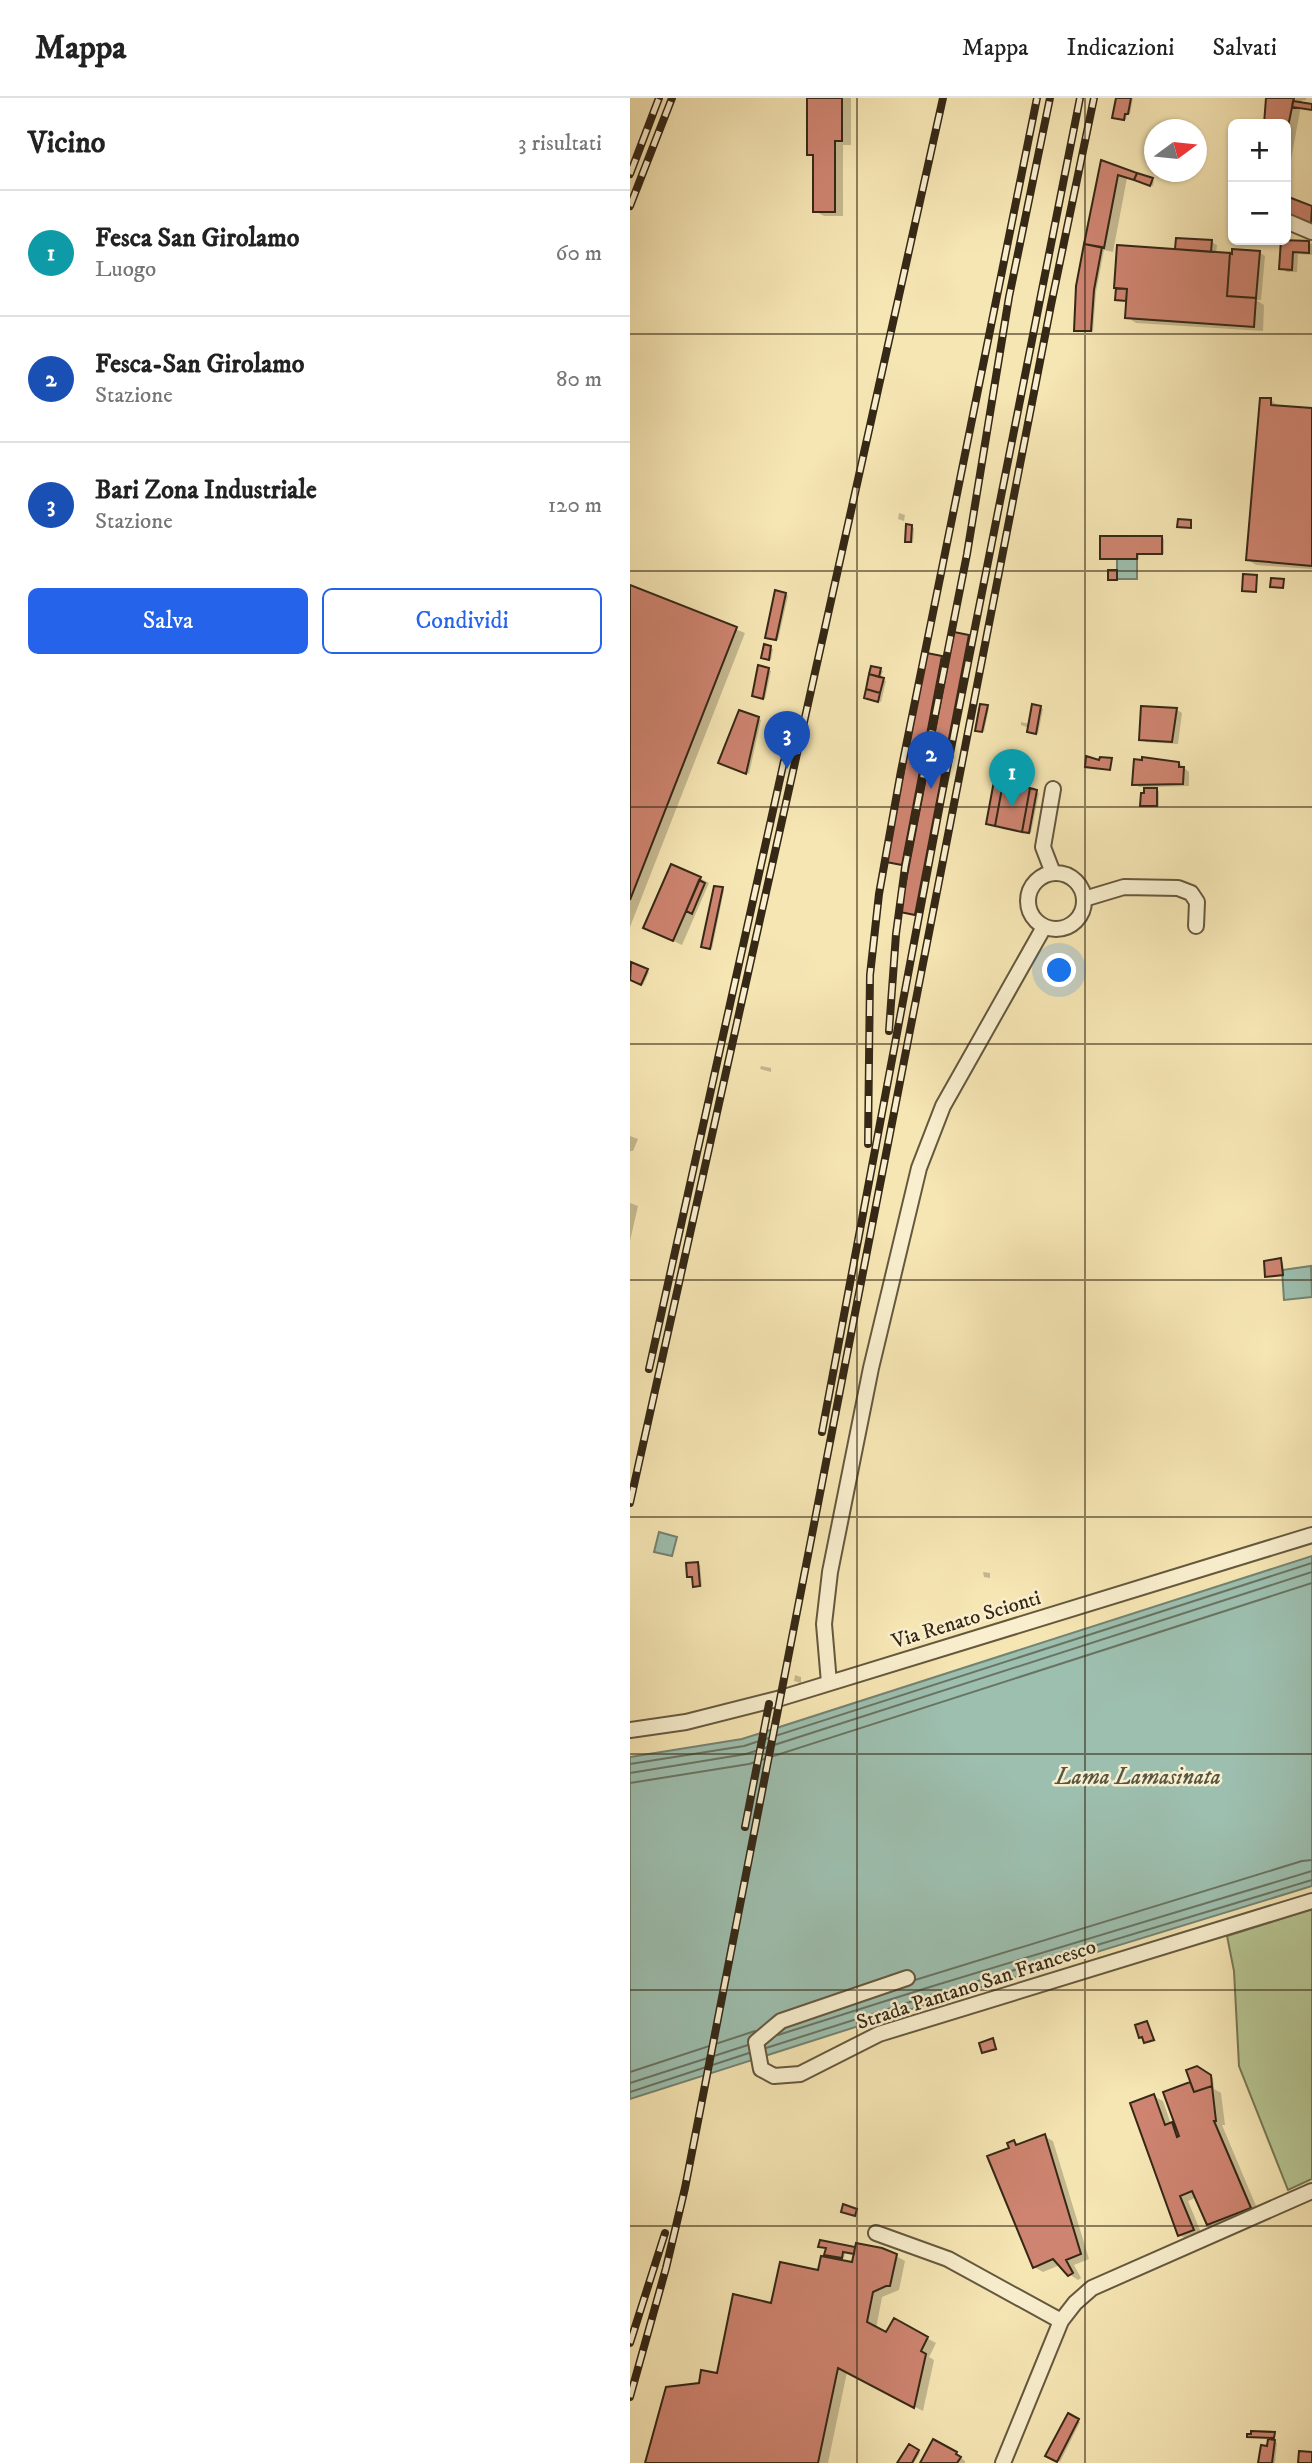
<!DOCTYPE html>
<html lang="it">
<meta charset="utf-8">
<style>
:root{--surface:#fff;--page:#f6f6f6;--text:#222;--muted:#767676;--line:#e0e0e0;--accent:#2563eb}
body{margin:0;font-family:"IM FELL DW Pica",serif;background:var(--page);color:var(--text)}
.controls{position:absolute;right:21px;top:21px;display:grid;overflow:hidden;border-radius:10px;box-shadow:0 2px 5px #0004}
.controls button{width:63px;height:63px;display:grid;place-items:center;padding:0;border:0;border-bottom:2px solid var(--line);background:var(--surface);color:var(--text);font:35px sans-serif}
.compass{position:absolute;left:514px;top:21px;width:63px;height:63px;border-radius:50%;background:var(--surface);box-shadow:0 2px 5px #0004;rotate:75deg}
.you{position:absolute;left:430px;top:873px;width:24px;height:24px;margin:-18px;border:5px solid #fff;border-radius:50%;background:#1a73e8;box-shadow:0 0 0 10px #1a73e833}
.badge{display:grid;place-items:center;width:46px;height:46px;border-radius:50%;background:var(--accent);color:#fff;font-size:23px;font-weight:700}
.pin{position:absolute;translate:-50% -58px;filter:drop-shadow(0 2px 4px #0008)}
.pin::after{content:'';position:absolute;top:37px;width:24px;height:21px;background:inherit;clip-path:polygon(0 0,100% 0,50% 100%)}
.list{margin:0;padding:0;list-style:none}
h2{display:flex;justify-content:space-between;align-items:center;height:91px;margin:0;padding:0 28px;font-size:30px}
h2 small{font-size:23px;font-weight:400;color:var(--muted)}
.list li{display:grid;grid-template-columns:46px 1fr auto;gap:21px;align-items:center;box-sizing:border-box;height:126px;padding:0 28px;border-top:2px solid var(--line)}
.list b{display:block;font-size:26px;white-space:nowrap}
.list p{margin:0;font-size:23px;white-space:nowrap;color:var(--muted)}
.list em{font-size:23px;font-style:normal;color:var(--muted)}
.actions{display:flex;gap:14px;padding:21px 28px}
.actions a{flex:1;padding:16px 0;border:2px solid var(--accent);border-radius:10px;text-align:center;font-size:24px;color:var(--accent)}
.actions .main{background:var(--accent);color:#fff}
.map{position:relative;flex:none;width:682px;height:2365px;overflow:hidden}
header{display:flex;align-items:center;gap:42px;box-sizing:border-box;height:98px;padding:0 35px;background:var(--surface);border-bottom:2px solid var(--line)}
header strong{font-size:33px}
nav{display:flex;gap:38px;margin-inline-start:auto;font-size:24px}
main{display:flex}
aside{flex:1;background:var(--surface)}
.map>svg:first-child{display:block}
.green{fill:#b6c692;stroke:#767754;stroke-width:2}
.water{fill:#9dbfaf;stroke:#738372;stroke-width:2}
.shadow{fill:#0003}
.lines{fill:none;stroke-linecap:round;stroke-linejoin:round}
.shore{stroke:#697462;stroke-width:2}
.building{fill:#ce8470;stroke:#352816;stroke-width:2}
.minor-casing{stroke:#65583e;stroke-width:18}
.minor{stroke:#f9efce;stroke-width:14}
.rail-casing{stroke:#352816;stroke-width:8}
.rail{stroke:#f9efce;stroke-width:5;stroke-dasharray:16;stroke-linecap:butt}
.grid{fill:none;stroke:#352816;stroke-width:2;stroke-opacity:0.55}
.labels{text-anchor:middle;stroke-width:5;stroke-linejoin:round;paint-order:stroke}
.street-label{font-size:21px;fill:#352816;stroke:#f9efce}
.water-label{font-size:23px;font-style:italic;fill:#545544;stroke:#f9efce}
</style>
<header>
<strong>Mappa</strong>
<nav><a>Mappa</a><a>Indicazioni</a><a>Salvati</a></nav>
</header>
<main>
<aside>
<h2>Vicino<small>3 risultati</small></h2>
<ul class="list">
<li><span class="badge" style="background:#0f9aa8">1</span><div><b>Fesca San Girolamo</b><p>Luogo</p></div><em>60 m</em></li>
<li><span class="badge" style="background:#1a4fb4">2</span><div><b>Fesca-San Girolamo</b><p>Stazione</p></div><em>80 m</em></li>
<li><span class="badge" style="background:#1a4fb4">3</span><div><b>Bari Zona Industriale</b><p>Stazione</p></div><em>120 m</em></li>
</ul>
<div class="actions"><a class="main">Salva</a><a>Condividi</a></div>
</aside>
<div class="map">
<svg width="682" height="2365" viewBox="0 0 682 2365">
<rect width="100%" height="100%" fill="#f6e6b4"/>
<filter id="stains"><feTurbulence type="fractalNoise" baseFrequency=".00286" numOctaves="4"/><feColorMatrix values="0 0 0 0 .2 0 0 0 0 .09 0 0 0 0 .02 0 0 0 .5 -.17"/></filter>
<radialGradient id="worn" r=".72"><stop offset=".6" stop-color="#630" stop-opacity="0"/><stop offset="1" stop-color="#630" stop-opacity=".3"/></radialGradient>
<path class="green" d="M682 1811V2081L658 2092 609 1968 604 1873 597 1838Z"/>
<path class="water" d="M487 461H507V481H487Z
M681 1168 682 1199 654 1202 652 1172Z
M29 1434 47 1439 42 1458 24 1454Z
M682 1458V1788L307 1903 0 2001V1659L112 1641Z"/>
<path class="shadow" d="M179 0H221V47H213V118H194L185 113V59L179 56Z
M488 0H503L500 16H497L496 22 486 20Z
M638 0H676V2H672L656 89V26H635Z
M473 64 524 83 523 88 497 80 483 154 474 152 466 194 463 234 448 233Z
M653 143 682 146V157L668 156 667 174H657L651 170Z
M581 144 587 147 586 156 604 158 629 154 635 158 631 202H626L634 207 633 233 506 225 497 219 498 203 487 201 488 191 553 154 547 150Z
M641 302 650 310 682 312V471L626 467 617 461Z
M269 415 275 417 274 423 268 421Z
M282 429 284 430 283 445 277 443Z
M531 439 534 441V456H509V461L472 460Z
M0 489 115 535 0 829Z
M156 496 158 498 148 542 139 540Z
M326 536 341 540 287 817 274 814Z
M135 549 143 551 141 562 135 561Z
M312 559 314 561 274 767 260 764Z
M130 569 141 573 135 601 126 598Z
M250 572 253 573 250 581 256 583 251 604 238 601Z
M357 609 359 610 354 634 349 633Z
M411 610 413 611 408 636 401 634 399 630 391 627V624L400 626Z
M547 612 552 615 548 646 516 644 510 641Z
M128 621 131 622 119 676 90 664Z
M549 665 559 674V688L521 689 529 693V708L512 707 516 689H509L504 686Z
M366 685 409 695 401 735 372 731 367 727Z
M70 780 79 785 52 847 24 834Z
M92 791 94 792 82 851 75 849Z
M2 866 19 874 13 887 0 881Z
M131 968 141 970V974L130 971Z
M0 1038 8 1041 3 1053H0Z
M0 1105 8 1108 0 1143Z
M650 1162 653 1164 654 1177 637 1178Z
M68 1466 70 1467 72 1489H67L65 1488 64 1479 59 1478Z
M353 1474 360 1475V1480L354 1479Z
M165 1577 171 1579V1585L164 1583Z
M517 1925 526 1943 518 1945 511 1939Z
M363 1942 368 1952 354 1954Z
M567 1970 583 1980 584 1991 591 1995 595 2027H592L629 2115 587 2131 578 2126 567 2099 558 2103 572 2137 559 2142 549 2137 523 1998 533 2003 541 2026 548 2029 535 1995 563 1985Z
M414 2038 423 2043 459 2161 444 2167 451 2180 448 2182 439 2176 430 2167 413 2174 404 2169 381 2051 384 2044 390 2047Z
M191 2144 266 2158 275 2163 269 2192 252 2199 246 2231 257 2237 265 2223 306 2245 299 2259 304 2262 293 2313 217 2274 198 2365H16L70 2287 88 2277 143 2207 190 2174 223 2166 226 2156 215 2154 214 2160 199 2157 197 2150Z
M438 2318 450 2324 430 2364 418 2357Z
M303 2343 332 2358 331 2360 335 2363V2365H292Z
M640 2343 647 2345 645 2365H630Z
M279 2348 290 2355 284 2365H269Z"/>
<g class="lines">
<path class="shore" d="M0 1666 114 1648 682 1465
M0 1675 116 1656 682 1474
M0 1685 119 1666 682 1485
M285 1882 672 1763 682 1762
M148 1937 303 1888 682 1773
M136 1950 305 1896 682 1782
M0 1974 125 1933
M0 1985 118 1947
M0 1994 119 1955"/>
</g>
<path class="building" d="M177 0H212V43H205V114H183V57H177Z
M486 0H501L498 16H495L494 22 482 20Z
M636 0H664L656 38V26H634Z
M663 3 682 6V12L662 9Z
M471 62 507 75 504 82 488 77 474 150 454 146Z
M507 75 523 80 520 88 504 82Z
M656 98 682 108 681 126 656 116Z
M546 140 582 142 581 154 545 151Z
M651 142 679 143V155L663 154 662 172 649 171Z
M454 146 472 149 464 192 461 233H444L446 188Z
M487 147 600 155 597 198 626 200 624 229 495 220 497 191 484 190Z
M602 151 630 153 626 200 597 198 600 155 602 156Z
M486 190 497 191 496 203 485 202Z
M630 300H641V307L682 310V468L616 462Z
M548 421 561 422V430L547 429Z
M276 426 282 427 281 444H275Z
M470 438H532V456H507V461H470Z
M478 472H487V482H478Z
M613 476 627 477 626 494 612 493Z
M641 480 654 481 653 490 640 489Z
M0 487 107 529 0 802Z
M145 492 156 495 146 542 135 540Z
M324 534 339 537 285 817 270 814Z
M134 546 141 548 139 562 131 560Z
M297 555 312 558 272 767 256 764Z
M128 567 139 570 133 601 122 598Z
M241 568 251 570 249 579 239 576Z
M239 576 254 580 250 595 236 591Z
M236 591 250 595 248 604 234 600Z
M350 606 358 607 352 634 345 633Z
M402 606 411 608 406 636 397 634Z
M511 608 547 610 542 644 509 642Z
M109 612 129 619 116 676 88 665Z
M456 658 469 662 470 659 482 660 480 672 455 669Z
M512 659 549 664V669H554L553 686 502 687 504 661 512 662Z
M364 683 373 685 365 728 356 726Z
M373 685 400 690 392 734 365 728Z
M400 690 407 692 399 735 392 734Z
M514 690H527V708H510L511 695H514Z
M41 766 71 779 43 843 13 830Z
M69 782 75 785 62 816 56 813Z
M84 788 93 789 80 851 71 849Z
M1 864 18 871 11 887 0 882Z
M651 1160 653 1177 635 1179 634 1163Z
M68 1464 70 1488 63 1489 62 1479H57L56 1465Z
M517 1923 524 1942 514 1945 512 1939 509 1940 505 1927Z
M363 1940 366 1951 352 1955 349 1945Z
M567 1968 581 1977 582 1988 564 1994 556 1972Z
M560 1984 564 1994 582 1988 586 2023H584L621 2110 577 2127 562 2093 550 2098 564 2132 548 2138 500 2005 524 1996 535 2027 542 2024 547 2039 549 2038 533 1994Z
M415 2036 451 2156 436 2162 443 2175 438 2178 423 2161 403 2170 357 2058 379 2050 377 2045 384 2042 386 2047Z
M213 2106 227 2111 225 2118 211 2114Z
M190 2142 225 2149 224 2156 213 2154 212 2160 194 2157 196 2150 188 2149Z
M226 2145 252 2150 267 2156 260 2188H256L243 2194 237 2224 256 2234 264 2220 298 2239 291 2253 296 2256 284 2310 208 2270 188 2365H15L36 2289 69 2285 71 2272 87 2275 103 2196 141 2205 150 2164 188 2172 191 2158 222 2164Z
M438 2315 449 2321 427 2364 415 2358Z
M621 2333 645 2334 644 2340 617 2339V2336H621Z
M303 2341 327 2354 326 2356 331 2359 327 2365H290Z
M638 2341 645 2342 642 2365H628L631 2347 637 2348Z
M279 2346 289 2352 282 2365H267Z
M669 2353 682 2354V2365H668Z"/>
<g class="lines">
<g class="minor-casing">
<path id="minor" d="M656 123 682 134
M398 803a28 28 0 1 1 56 0a28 28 0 1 1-56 0Z
M423 775 413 749 423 691
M454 801 494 789 548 790 561 795 567 804 566 828
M199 1585 194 1526 200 1474 241 1270 289 1070 313 1008 414 829
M0 1632 56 1624 151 1600 682 1437
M277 1880 151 1923 126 1944 131 1971 144 1978 170 1976 249 1936 682 1803
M246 2135 318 2161 431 2223
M373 2365 431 2223 445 2205 462 2190 682 2093"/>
</g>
<use href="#minor" class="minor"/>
<g class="rail-casing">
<path id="rail" d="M0 76 29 0
M0 108 42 0
M259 933 266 836 275 769 337 456 379 199 420 0
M238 1046 240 877 249 796 271 673 407 0
M19 1271 154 663
M192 1334 311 701 450 0
M0 1405 313 0
M115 1729 139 1606
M0 2245 35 2135
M0 2299 36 2170 55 2090 421 207 464 0"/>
</g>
<use href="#rail" class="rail"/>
</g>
<path class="grid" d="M227 0V2365M455 0V2365M0 236H682M0 473H682M0 709H682M0 946H682M0 1182H682M0 1419H682M0 1656H682M0 1892H682M0 2128H682"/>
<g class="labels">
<g class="street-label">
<text transform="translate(336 1521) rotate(-17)" y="7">Via Renato Scionti</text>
<text transform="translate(346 1886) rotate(-18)" y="7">Strada Pantano San Francesco</text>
</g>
<g class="water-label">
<text x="508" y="1686">Lama Lamasinata</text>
</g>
</g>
<rect width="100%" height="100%" filter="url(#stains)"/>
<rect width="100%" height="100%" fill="url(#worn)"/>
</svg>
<div class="controls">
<button>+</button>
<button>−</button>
</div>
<svg class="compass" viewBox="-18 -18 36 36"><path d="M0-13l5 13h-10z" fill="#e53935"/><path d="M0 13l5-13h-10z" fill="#767676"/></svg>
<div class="you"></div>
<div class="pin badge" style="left:382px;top:709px;background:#0f9aa8">1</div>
<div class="pin badge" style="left:301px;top:691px;background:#1a4fb4">2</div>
<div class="pin badge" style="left:157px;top:671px;background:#1a4fb4">3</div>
</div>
</main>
